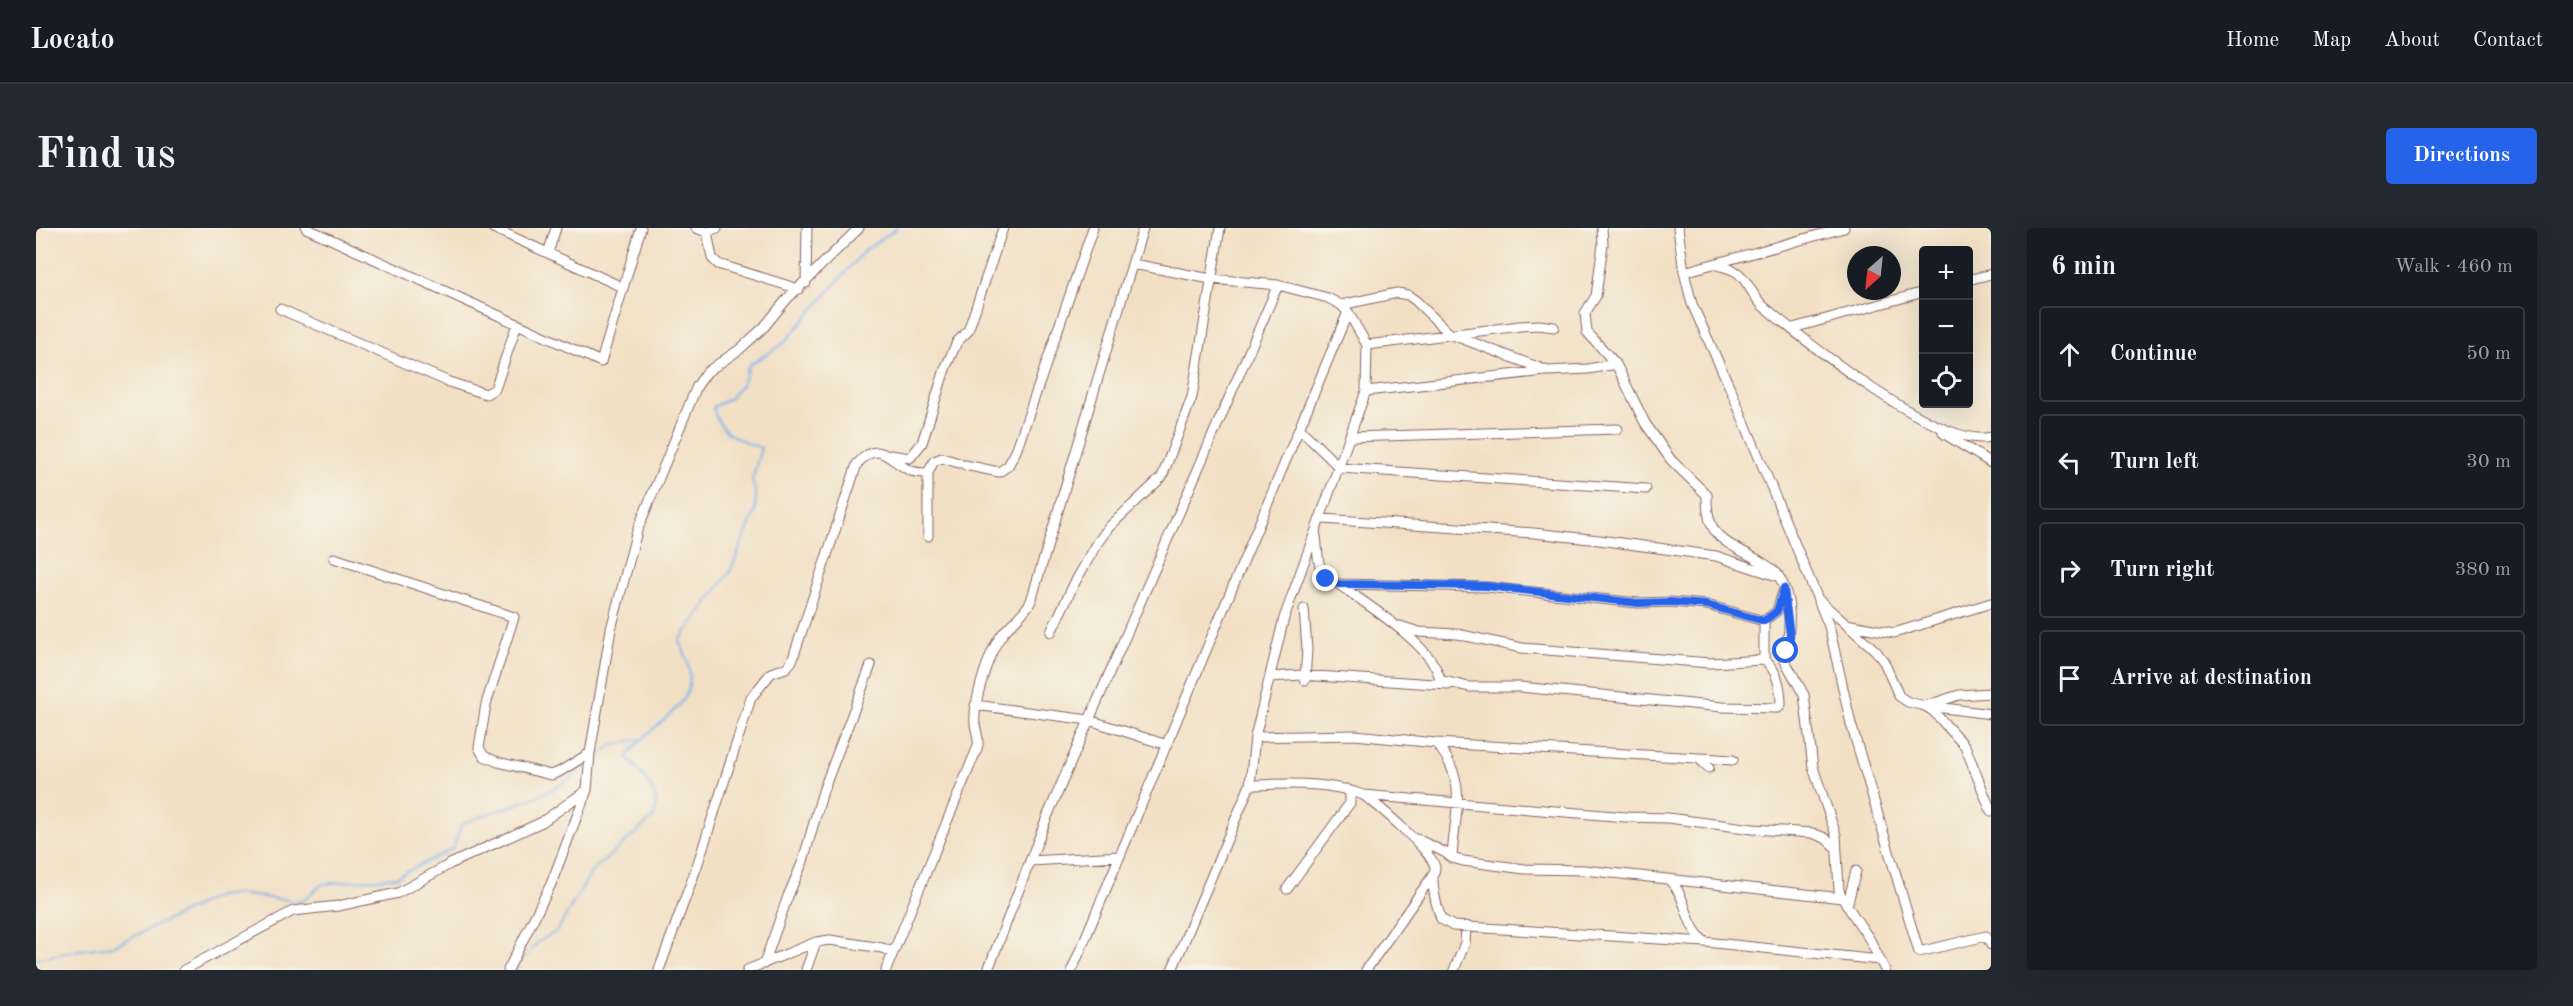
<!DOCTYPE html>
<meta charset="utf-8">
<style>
:root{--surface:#171b24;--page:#242831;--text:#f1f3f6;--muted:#9ea1a6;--line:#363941;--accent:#2563eb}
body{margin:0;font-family:"Old Standard TT",serif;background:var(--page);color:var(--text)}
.controls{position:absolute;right:18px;top:18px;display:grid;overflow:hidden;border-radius:6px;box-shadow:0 6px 24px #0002}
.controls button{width:54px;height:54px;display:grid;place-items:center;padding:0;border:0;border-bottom:2px solid var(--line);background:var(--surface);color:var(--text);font:30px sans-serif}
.compass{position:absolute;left:1811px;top:18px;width:54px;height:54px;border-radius:50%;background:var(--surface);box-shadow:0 6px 24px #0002;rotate:207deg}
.stop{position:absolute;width:18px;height:18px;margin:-14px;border:4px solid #2563eb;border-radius:50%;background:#fff}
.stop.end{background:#2563eb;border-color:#fff;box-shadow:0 2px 6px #0008}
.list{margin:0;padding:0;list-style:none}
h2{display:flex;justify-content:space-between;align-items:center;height:78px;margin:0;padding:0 24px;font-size:26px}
h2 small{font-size:20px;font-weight:400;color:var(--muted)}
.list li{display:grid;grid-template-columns:39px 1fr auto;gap:18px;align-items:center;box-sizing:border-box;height:96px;margin:0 12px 12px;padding:0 12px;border:2px solid var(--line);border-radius:6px}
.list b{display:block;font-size:22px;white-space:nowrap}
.list em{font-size:20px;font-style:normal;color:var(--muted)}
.icon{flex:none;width:33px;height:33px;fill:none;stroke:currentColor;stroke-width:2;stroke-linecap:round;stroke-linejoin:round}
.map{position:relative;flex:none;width:1955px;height:742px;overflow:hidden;border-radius:6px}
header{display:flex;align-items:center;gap:36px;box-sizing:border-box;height:84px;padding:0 30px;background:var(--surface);border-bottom:2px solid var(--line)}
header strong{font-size:28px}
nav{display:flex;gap:33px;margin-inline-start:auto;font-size:21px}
.intro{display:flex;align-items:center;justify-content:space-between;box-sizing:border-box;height:144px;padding:0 36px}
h1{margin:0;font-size:42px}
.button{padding:15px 27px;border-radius:6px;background:var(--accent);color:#fff;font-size:21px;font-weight:700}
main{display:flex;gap:36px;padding:0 36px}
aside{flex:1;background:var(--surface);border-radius:6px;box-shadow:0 6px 24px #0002}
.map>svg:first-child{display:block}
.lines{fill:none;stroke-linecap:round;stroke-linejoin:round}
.stream{stroke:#7db1ea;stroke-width:2}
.street-casing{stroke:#856361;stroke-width:11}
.street{stroke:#fff;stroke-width:9}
.route{stroke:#2563eb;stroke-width:8}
</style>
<header>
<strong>Locato</strong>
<nav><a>Home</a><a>Map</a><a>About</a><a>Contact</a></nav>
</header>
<div class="intro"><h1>Find us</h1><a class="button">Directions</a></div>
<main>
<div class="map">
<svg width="1955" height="742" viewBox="0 0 1955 742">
<rect width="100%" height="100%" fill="#f7f3e8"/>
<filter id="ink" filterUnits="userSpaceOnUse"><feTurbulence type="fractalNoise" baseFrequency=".0167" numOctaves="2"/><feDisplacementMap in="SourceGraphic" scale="12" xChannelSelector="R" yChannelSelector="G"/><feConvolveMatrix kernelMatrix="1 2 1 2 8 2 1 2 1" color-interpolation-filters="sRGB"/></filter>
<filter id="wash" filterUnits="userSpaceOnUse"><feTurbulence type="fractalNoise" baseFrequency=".008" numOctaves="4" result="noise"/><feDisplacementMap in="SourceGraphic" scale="24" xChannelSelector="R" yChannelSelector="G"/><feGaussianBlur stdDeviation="1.35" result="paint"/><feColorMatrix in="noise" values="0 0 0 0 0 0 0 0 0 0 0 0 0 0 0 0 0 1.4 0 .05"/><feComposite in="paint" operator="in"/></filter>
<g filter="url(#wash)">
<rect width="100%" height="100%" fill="#f2e0c5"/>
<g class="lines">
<path class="stream" d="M557 531 575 518 603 511
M0 731 43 722 77 718 182 668 202 666 266 674 286 656 360 649 416 621 426 596C467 578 518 570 550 537
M481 742 482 737 502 714 521 703 556 643 618 589C627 565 606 547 591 529 621 484 678 480 643 413L694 344 719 284 720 267 716 252 725 220C701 211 684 207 677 179L693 171 706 156 713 137 747 116 829 22 861 0"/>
</g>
</g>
<g filter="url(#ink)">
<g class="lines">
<g class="street-casing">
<path id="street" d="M270 0 565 134 605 0
M457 0 586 59
M660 0 671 4 681 0
M1566 0 1567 16 1560 68 1549 85 1551 104 1580 136 1609 195 1635 232 1671 267C1670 312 1690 313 1724 333 1730 337 1738 341 1742 347 1759 372 1753 405 1749 433L1768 467 1777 539 1800 607 1803 662 1806 670 1834 712 1849 742
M1642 0 1648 44 1656 76 1695 162 1793 398 1815 496 1883 724 1950 708 1955 717
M671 4 676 30 682 36 763 61
M512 25 520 0
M1097 36 1175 51 1242 57 1292 70 1305 77 1312 84 1331 117 1330 163 1248 390 1219 509 1214 557 1136 742
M1681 37C1687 39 1697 41 1702 45 1712 53 1717 69 1727 78 1767 111 1904 222 1955 209
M1648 44 1808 0
M1932 52 1955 46
M770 55 771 0
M1305 77 1361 65 1372 67 1380 73 1414 106 1512 143 1552 141 1580 136
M244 81 413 154 450 166 459 161 481 96
M1757 100 1888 64
M1331 117 1484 98 1503 97 1518 99
M1330 163 1509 143
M1264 201 1304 240 1610 261
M1907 205 1955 235
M1314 209 1582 201
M855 227 874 230 886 215 909 141 921 114 932 103 967 0
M929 237 963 244 972 238 980 223 1057 0
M892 245V308
M1286 291 1498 305 1563 312 1680 328 1741 348
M1280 308C1283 331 1279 346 1302 356 1329 375 1399 419 1404 452L1433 459H1484L1686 479 1742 480 1745 476C1745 460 1741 441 1728 432V393L1741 383 1747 364
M298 330 478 389 450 476 443 520 448 528 462 534 515 547 523 544 554 525
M1302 356 1450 359 1602 375 1635 374 1671 377 1728 393
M1783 372 1840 423 1848 434 1863 468 1872 474 1889 478 1897 483 1929 518 1955 583
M1268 381 1271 421 1269 452
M1810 396 1858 405 1955 375
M1364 398 1383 404 1421 406 1486 420 1674 435 1728 432
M1015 404 1038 356 1062 314 1073 299 1126 249 1156 169 1184 0
M1234 449 1266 447 1412 457
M939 477 1053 492 1131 517
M1889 478 1923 467 1955 465
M1892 478 1955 486
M1219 509 1319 507 1400 515 1662 530 1673 540
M1400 515C1434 555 1418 584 1416 630
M1664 530 1697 532
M1214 557C1252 556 1292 553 1327 567L1590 589 1632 590 1717 601 1776 605 1789 610 1800 620
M1327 567C1341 576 1399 626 1399 640 1399 643 1397 646 1397 649 1396 663 1401 678 1405 691L1417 698 1669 714 1844 732
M1381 611 1410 625 1416 630 1427 633 1489 641 1548 642 1806 670
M994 633 1084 628
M1633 652C1652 668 1647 695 1669 714
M1251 661 1314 575V566L1311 561
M1811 678 1820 643
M728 736 752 668 767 633 787 563 835 437
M148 742 257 683 302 678 362 665 414 636 506 594 551 562
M472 742 515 656 551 562 554 525 575 401 601 303 661 158 671 144 704 121 728 99 751 71 823 0
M623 742 661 638 715 470 735 445 750 440 756 433 821 236C843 211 851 231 873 242 879 245 886 245 892 245L898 233 906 230 923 235
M711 742 780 714 794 712 846 720 857 724
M770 742 780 714
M850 742 942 518C943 509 940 504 939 496 937 474 952 426 965 408 974 395 988 387 995 373L1107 0
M952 742 1011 589 1242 57
M1036 742 1312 84
M1330 742 1397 647
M1418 742 1429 715 1430 698"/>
</g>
<use href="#street" class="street"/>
</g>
</g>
<g class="lines" filter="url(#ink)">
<path class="route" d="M1290 351 1302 356 1450 358 1602 375 1635 374 1671 377 1728 393 1741 383 1748 360 1754 408 1750 423"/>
</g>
</svg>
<div class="controls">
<button>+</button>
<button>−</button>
<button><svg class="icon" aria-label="locate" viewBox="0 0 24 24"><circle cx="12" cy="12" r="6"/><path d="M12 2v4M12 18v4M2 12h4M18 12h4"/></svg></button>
</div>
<svg class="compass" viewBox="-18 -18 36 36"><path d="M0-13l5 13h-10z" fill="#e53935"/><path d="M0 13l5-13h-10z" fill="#9ea1a6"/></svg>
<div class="stop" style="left:1750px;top:423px"></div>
<div class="stop end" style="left:1290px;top:351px"></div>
</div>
<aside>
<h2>6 min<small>Walk · 460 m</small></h2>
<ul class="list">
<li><svg class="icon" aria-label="ahead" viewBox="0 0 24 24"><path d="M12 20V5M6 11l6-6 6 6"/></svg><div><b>Continue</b></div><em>50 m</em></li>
<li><svg class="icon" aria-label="left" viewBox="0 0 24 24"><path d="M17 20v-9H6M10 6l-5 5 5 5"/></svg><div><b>Turn left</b></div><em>30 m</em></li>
<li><svg class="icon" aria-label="right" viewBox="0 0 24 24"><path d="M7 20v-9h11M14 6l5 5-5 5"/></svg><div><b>Turn right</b></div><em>380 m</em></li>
<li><svg class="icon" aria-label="arrive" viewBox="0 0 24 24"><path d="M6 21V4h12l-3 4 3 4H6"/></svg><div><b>Arrive at destination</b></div></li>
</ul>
</aside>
</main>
